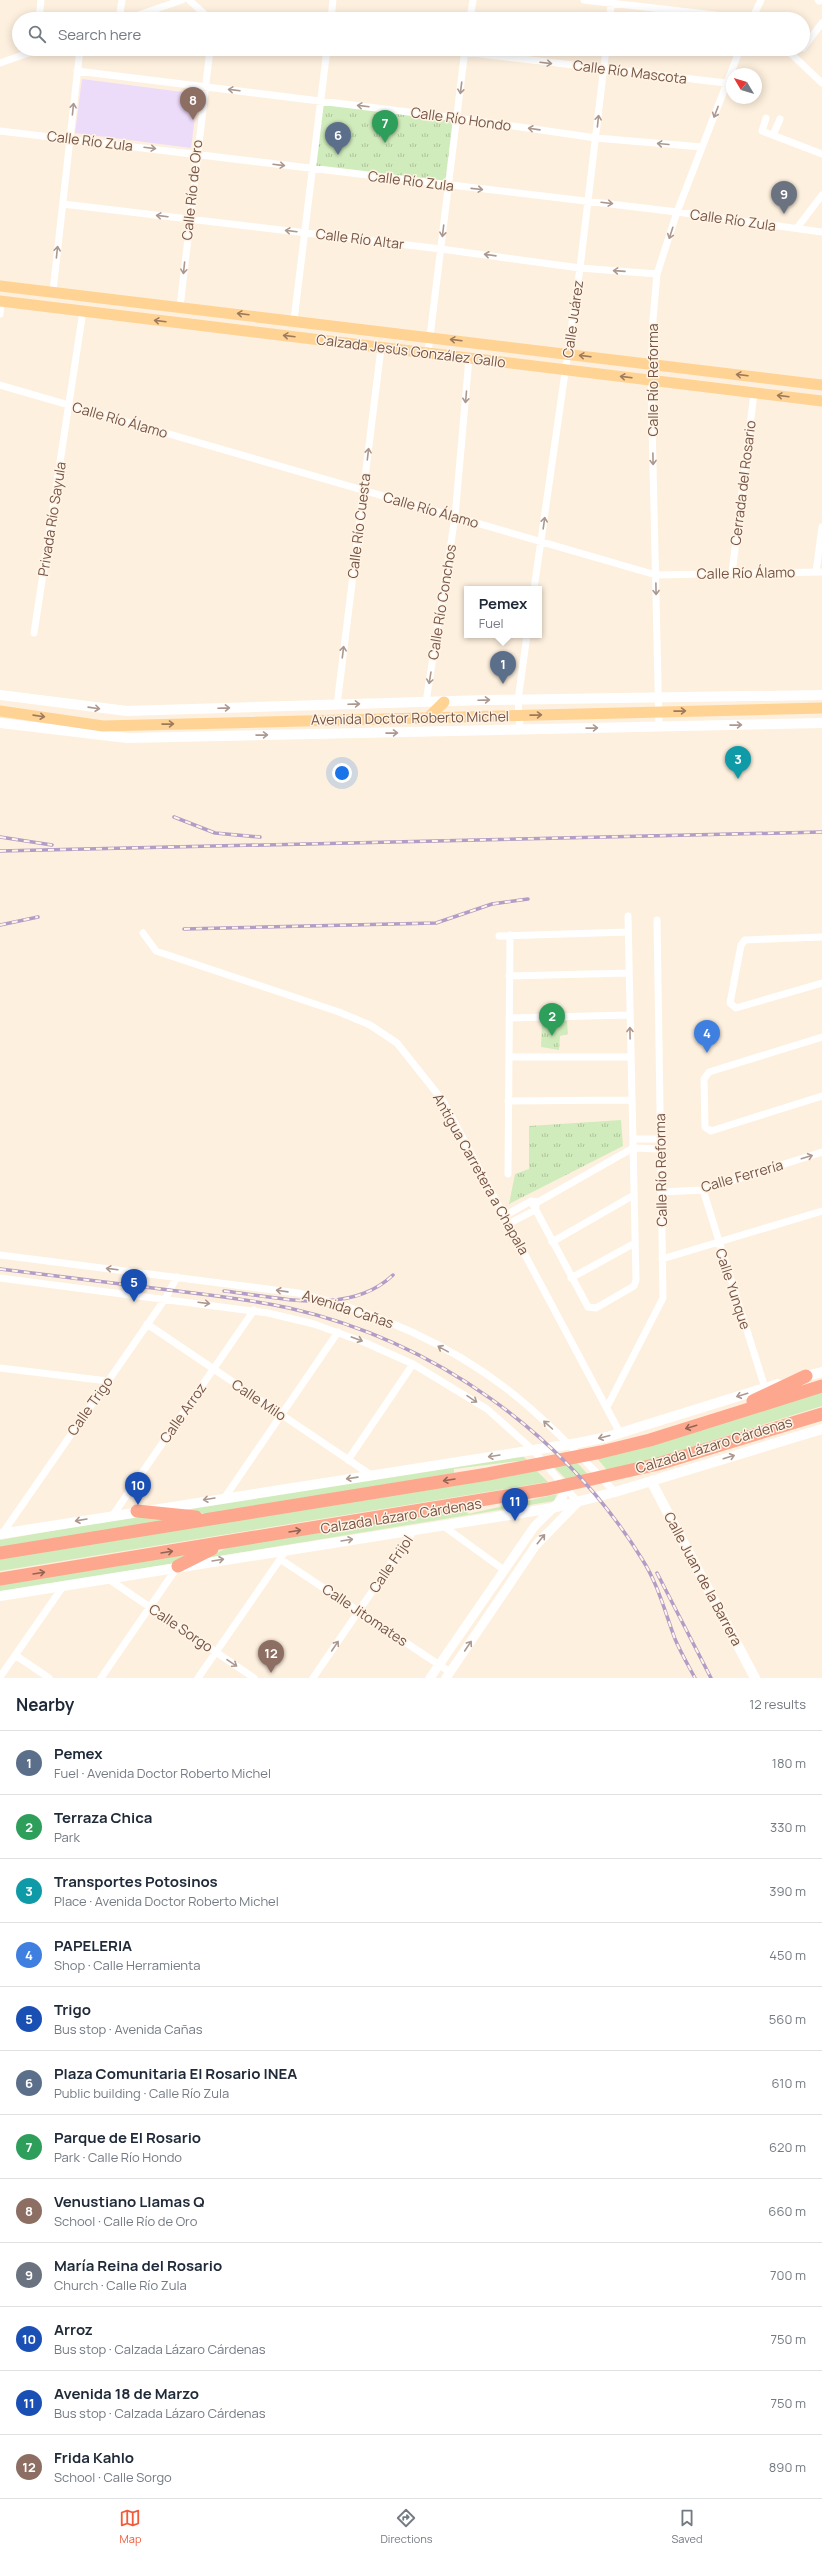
<!DOCTYPE html>
<meta charset="utf-8">
<style>
:root{--surface:#fff;--page:#f2f2f3;--text:#1f2937;--muted:#747a83;--line:#e0e1e3;--accent:#f35a38}
body{margin:0;font-family:Manrope,sans-serif;background:var(--page);color:var(--text)}
.compass{position:absolute;left:726px;top:68px;width:36px;height:36px;border-radius:50%;background:var(--surface);box-shadow:0 2px 10px #0003;rotate:308deg}
.you{position:absolute;left:342px;top:773px;width:14px;height:14px;margin:-10px;border:3px solid #fff;border-radius:50%;background:#1a73e8;box-shadow:0 0 0 6px #1a73e833}
.badge{display:grid;place-items:center;width:26px;height:26px;border-radius:50%;background:var(--accent);color:#fff;font-size:13px;font-weight:700}
.pin{position:absolute;translate:-50% -33px;filter:drop-shadow(0 1px 2px #0008)}
.pin::after{content:'';position:absolute;top:21px;width:14px;height:12px;background:inherit;clip-path:polygon(0 0,100% 0,50% 100%)}
.popup{position:absolute;left:464px;top:586px;width:78px;height:52px;box-sizing:border-box;display:grid;place-content:center;border-radius:0px;background:var(--surface);filter:drop-shadow(0 1px 3px #0005);font-size:13px;white-space:nowrap;color:var(--muted)}
.popup b{font-size:15px;color:var(--text)}
.popup::after{content:'';position:absolute;left:50%;top:100%;margin-left:-8px;border:8px solid transparent;border-top-color:var(--surface)}
.list{margin:0;padding:0;list-style:none}
h2{display:flex;justify-content:space-between;align-items:center;height:52px;margin:0;padding:0 16px;font-size:17px}
h2 small{font-size:13px;font-weight:400;color:var(--muted)}
.list li{display:grid;grid-template-columns:26px 1fr auto;gap:12px;align-items:center;box-sizing:border-box;height:64px;padding:0 16px;border-top:1px solid var(--line)}
.list b{display:block;font-size:15px;white-space:nowrap}
.list p{margin:0;font-size:13px;white-space:nowrap;color:var(--muted)}
.list em{font-size:13px;font-style:normal;color:var(--muted)}
.icon{flex:none;width:22px;height:22px;fill:none;stroke:currentColor;stroke-width:2;stroke-linecap:round;stroke-linejoin:round}
.map{position:relative;flex:none;width:822px;height:1678px;overflow:hidden}
.search{position:absolute;background:var(--surface);box-shadow:0 2px 10px #0003;left:12px;right:12px;top:12px;height:44px;display:flex;align-items:center;gap:10px;box-sizing:border-box;padding:0 14px;border-radius:22px;color:var(--muted);font-size:15px}
.sheet{height:820px;background:var(--surface)}
nav{display:flex;justify-content:space-around;align-items:center;box-sizing:border-box;height:56px;border-top:1px solid var(--line);background:var(--surface);font-size:11px;color:var(--muted)}
nav a{display:grid;justify-items:center;gap:2px}
nav .on{color:var(--accent)}
.map>svg:first-child{display:block}
.education{fill:#eddbfa}
.park{fill:url(#park-tufts)}
.garden{fill:#d1ecbc}
.lines{fill:none;stroke-linecap:round;stroke-linejoin:round}
.minor{stroke:#fff;stroke-width:7}
.tertiary{stroke:#fff;stroke-width:9}
.secondary{stroke:#fff;stroke-width:10}
.primary{stroke:#ffd394;stroke-width:11}
.motorway{stroke:#fea78f;stroke-width:13}
.rail-casing{stroke:#b29dc7;stroke-width:3.5}
.rail{stroke:#fff4e6;stroke-width:2;stroke-dasharray:6;stroke-linecap:butt}
.oneway{stroke:#ac988f}
.oneway2{stroke:#9e7a5c}
.oneway3{stroke:#906553}
.labels{text-anchor:middle;stroke-width:3;stroke-linejoin:round;paint-order:stroke}
.street-label{font-size:14px;fill:#755444;stroke:#fff4e6}
</style>
<div class="map">
<svg width="822" height="1678" viewBox="0 0 822 1678">
<defs>
<pattern id="park-tufts" width="24" height="20" patternUnits="userSpaceOnUse"><rect width="24" height="20" fill="#d1ecbc"/><path d="M3 7l-1-3M5 7V3M7 7l1-3M15 17l-1-3M17 17v-4M19 17l1-3" fill="none" stroke="#aec29a"/></pattern>
</defs>
<rect width="100%" height="100%" fill="#fef0de"/>
<path class="education" d="M82 79 198 94 191 148 75 133Z"/>
<path class="park" d="M323 103 455 119 447 184 315 167Z
M567 1021 568 1034 560 1036 559 1050 541 1047 542 1022Z
M621 1120 623 1146 509 1204 515 1174 529 1169V1126Z"/>
<path class="garden" d="M822 1392V1406L650 1460 607 1470 595 1456Z
M567 1452 596 1483 574 1487 544 1457Z
M522 1455 527 1460 454 1469V1473L210 1514 174 1509Z
M536 1470 548 1482 0 1571V1557Z
M557 1494 554 1501 207 1558 228 1547 466 1507 468 1514Z
M136 1516 191 1518 0 1549V1540Z
M198 1552 170 1564 0 1592V1583Z"/>
<g class="lines">
<path class="minor" d="M189 0 210 19
M584 0 750 19
M818 0 819 1
M39 19 41 0
M119 19 122 0
M127 19 182 0
M331 19 333 0
M470 19 473 0
M609 19 612 0
M752 19 761 0
M803 48 822 23
M438 49 726 83
M786 49 822 83
M0 63 40 49
M77 71 457 118 596 138 702 147
M766 118 762 131 822 154
M0 131 677 212 822 232
M773 135 780 119
M63 204 441 249 580 268 657 274
M797 228 822 195
M53 291 80 49
M180 307 210 49
M0 314 1 301
M294 320 327 49
M428 353 465 49
M0 385 656 575 822 572
M816 572 822 527
M732 573 754 393
M534 589 580 268 606 49
M34 633 83 311
M426 702 455 517 469 358
M337 705 381 348
M659 727 651 380 653 319 657 274 677 212 740 49
M520 730 518 700 527 635
M143 933 156 951 339 1012 370 1025 397 1043 443 1101 620 1433
M499 936 628 932
M822 937 745 940 741 945 730 1003 736 1008 822 983
M509 976 629 973
M509 1018 630 1015
M822 1037 709 1072 704 1079 705 1127 711 1131 822 1096
M509 1057H631
M508 1101 631 1100
M633 1139H660
M508 1174 510 935
M703 1190 765 1388
M661 1192 703 1190 822 1152
M531 1201 588 1307 596 1308 634 1286 636 1280 628 916
M506 1215 531 1201 538 1202 633 1148 660 1149
M510 1223 535 1210 536 1206
M552 1242 634 1195
M0 1255 298 1293C372 1311 446 1342 507 1389 546 1419 581 1457 615 1492
M662 1259 822 1211
M0 1278 268 1313 314 1324 366 1343 413 1364 487 1409 533 1450 578 1502
M571 1278 635 1243
M147 1324 371 1475
M0 1368 108 1381
M607 1407 663 1298 657 920
M348 1460 413 1364
M225 1497 338 1332
M113 1515 254 1310
M442 1525 504 1570
M2 1534 165 1299 177 1277
M280 1559 450 1672
M107 1578 254 1678
M15 1655 49 1678
M0 1677 64 1585
M101 1678 178 1566
M198 1678 283 1555
M313 1678 414 1530"/>
<path class="tertiary" d="M430 1678 534 1527 562 1499 565 1487
M446 1678 536 1545 578 1502"/>
<path class="secondary" d="M0 695 127 711 485 700 822 695
M0 723 127 738 822 723
M799 1378 822 1372
M651 1481 755 1678
M0 1534 578 1443 607 1437 778 1384
M0 1596 553 1508 615 1492 822 1429"/>
<path class="primary" d="M0 286 822 385
M0 301 822 401
M0 711 103 726 822 708
M429 717 444 702"/>
<path class="motorway" d="M753 1401 806 1376
M137 1511 196 1517
M0 1553 488 1474 601 1452 650 1440 822 1386
M178 1566 212 1549
M0 1579 548 1489 658 1464 822 1414"/>
<g class="rail-casing">
<path id="rail" d="M174 817 215 833 260 837
M0 837 52 845
M0 851 822 832
M0 925 38 917
M184 929 436 923 492 904 528 899
M0 1269C56 1276 112 1283 169 1290 209 1295 249 1299 289 1308 434 1341 564 1433 642 1559 658 1584 665 1612 675 1639 681 1653 688 1665 695 1678
M224 1291C278 1297 349 1317 393 1275
M657 1573 711 1678"/>
</g>
<use href="#rail" class="rail"/>
</g>
<defs><path id="oneway-shaft" d="M-6 0H5M1.5-3L5.5 0L1.5 3" fill="none" stroke-width="1.6" stroke-linecap="round" stroke-linejoin="round"/></defs>
<g class="oneway">
<use href="#oneway-shaft" transform="translate(546 63) rotate(7)"/>
<use href="#oneway-shaft" transform="translate(461 88) rotate(97)"/>
<use href="#oneway-shaft" transform="translate(234 90) rotate(-173)"/>
<use href="#oneway-shaft" transform="translate(363 106) rotate(-173)"/>
<use href="#oneway-shaft" transform="translate(73 109) rotate(-84)"/>
<use href="#oneway-shaft" transform="translate(716 112) rotate(111)"/>
<use href="#oneway-shaft" transform="translate(598 121) rotate(-84)"/>
<use href="#oneway-shaft" transform="translate(534 129) rotate(-172)"/>
<use href="#oneway-shaft" transform="translate(663 144) rotate(-175)"/>
<use href="#oneway-shaft" transform="translate(150 148) rotate(7)"/>
<use href="#oneway-shaft" transform="translate(279 165) rotate(7)"/>
<use href="#oneway-shaft" transform="translate(477 189) rotate(6)"/>
<use href="#oneway-shaft" transform="translate(607 203) rotate(7)"/>
<use href="#oneway-shaft" transform="translate(162 216) rotate(-173)"/>
<use href="#oneway-shaft" transform="translate(291 231) rotate(-173)"/>
<use href="#oneway-shaft" transform="translate(443 231) rotate(97)"/>
<use href="#oneway-shaft" transform="translate(671 233) rotate(108)"/>
<use href="#oneway-shaft" transform="translate(57 252) rotate(-84)"/>
<use href="#oneway-shaft" transform="translate(490 255) rotate(-172)"/>
<use href="#oneway-shaft" transform="translate(184 268) rotate(96)"/>
<use href="#oneway-shaft" transform="translate(619 271) rotate(-176)"/>
<use href="#oneway-shaft" transform="translate(466 397) rotate(95)"/>
<use href="#oneway-shaft" transform="translate(368 454) rotate(-83)"/>
<use href="#oneway-shaft" transform="translate(653 459) rotate(89)"/>
<use href="#oneway-shaft" transform="translate(544 523) rotate(-82)"/>
<use href="#oneway-shaft" transform="translate(656 589) rotate(89)"/>
<use href="#oneway-shaft" transform="translate(343 652) rotate(-83)"/>
<use href="#oneway-shaft" transform="translate(430 678) rotate(99)"/>
<use href="#oneway-shaft" transform="translate(484 700) rotate(-2)"/>
<use href="#oneway-shaft" transform="translate(354 704) rotate(-2)"/>
<use href="#oneway-shaft" transform="translate(94 708) rotate(8)"/>
<use href="#oneway-shaft" transform="translate(224 708) rotate(-2)"/>
<use href="#oneway-shaft" transform="translate(736 725) rotate(-1)"/>
<use href="#oneway-shaft" transform="translate(592 728) rotate(-1)"/>
<use href="#oneway-shaft" transform="translate(392 733) rotate(-1)"/>
<use href="#oneway-shaft" transform="translate(262 735) rotate(-1)"/>
<use href="#oneway-shaft" transform="translate(630 1033) rotate(-91)"/>
<use href="#oneway-shaft" transform="translate(807 1157) rotate(-17)"/>
<use href="#oneway-shaft" transform="translate(112 1269) rotate(-173)"/>
<use href="#oneway-shaft" transform="translate(282 1291) rotate(-172)"/>
<use href="#oneway-shaft" transform="translate(204 1303) rotate(7)"/>
<use href="#oneway-shaft" transform="translate(357 1339) rotate(20)"/>
<use href="#oneway-shaft" transform="translate(443 1349) rotate(-151)"/>
<use href="#oneway-shaft" transform="translate(742 1395) rotate(163)"/>
<use href="#oneway-shaft" transform="translate(472 1399) rotate(34)"/>
<use href="#oneway-shaft" transform="translate(548 1425) rotate(-138)"/>
<use href="#oneway-shaft" transform="translate(604 1437) rotate(166)"/>
<use href="#oneway-shaft" transform="translate(494 1456) rotate(171)"/>
<use href="#oneway-shaft" transform="translate(729 1457) rotate(-17)"/>
<use href="#oneway-shaft" transform="translate(352 1478) rotate(172)"/>
<use href="#oneway-shaft" transform="translate(209 1499) rotate(171)"/>
<use href="#oneway-shaft" transform="translate(81 1520) rotate(170)"/>
<use href="#oneway-shaft" transform="translate(541 1539) rotate(-51)"/>
<use href="#oneway-shaft" transform="translate(347 1540) rotate(-9)"/>
<use href="#oneway-shaft" transform="translate(218 1560) rotate(-9)"/>
<use href="#oneway-shaft" transform="translate(335 1646) rotate(-56)"/>
<use href="#oneway-shaft" transform="translate(468 1646) rotate(-56)"/>
<use href="#oneway-shaft" transform="translate(232 1663) rotate(34)"/>
</g>
<g class="oneway2">
<use href="#oneway-shaft" transform="translate(243 314) rotate(-173)"/>
<use href="#oneway-shaft" transform="translate(160 321) rotate(-173)"/>
<use href="#oneway-shaft" transform="translate(289 336) rotate(-173)"/>
<use href="#oneway-shaft" transform="translate(456 340) rotate(-173)"/>
<use href="#oneway-shaft" transform="translate(585 356) rotate(-173)"/>
<use href="#oneway-shaft" transform="translate(742 375) rotate(-173)"/>
<use href="#oneway-shaft" transform="translate(626 377) rotate(-173)"/>
<use href="#oneway-shaft" transform="translate(783 396) rotate(-173)"/>
<use href="#oneway-shaft" transform="translate(680 711) rotate(-1)"/>
<use href="#oneway-shaft" transform="translate(536 715) rotate(-1)"/>
<use href="#oneway-shaft" transform="translate(39 716) rotate(8)"/>
<use href="#oneway-shaft" transform="translate(168 724) rotate(-1)"/>
</g>
<g class="oneway3">
<use href="#oneway-shaft" transform="translate(691 1427) rotate(163)"/>
<use href="#oneway-shaft" transform="translate(449 1480) rotate(171)"/>
<use href="#oneway-shaft" transform="translate(295 1531) rotate(-9)"/>
<use href="#oneway-shaft" transform="translate(167 1552) rotate(-9)"/>
<use href="#oneway-shaft" transform="translate(39 1573) rotate(-9)"/>
</g>
<g class="labels">
<g class="street-label">
<text transform="translate(630 72) rotate(7)" y="5">Calle Río Mascota</text>
<text transform="translate(461 119) rotate(8)" y="5">Calle Río Hondo</text>
<text transform="translate(90 141) rotate(7)" y="5">Calle Río Zula</text>
<text transform="translate(411 181) rotate(7)" y="5">Calle Río Zula</text>
<text transform="translate(192 190) rotate(-84)" y="5">Calle Río de Oro</text>
<text transform="translate(733 220) rotate(8)" y="5">Calle Río Zula</text>
<text transform="translate(360 239) rotate(7)" y="5">Calle Río Altar</text>
<text transform="translate(573 319) rotate(-82)" y="5">Calle Juárez</text>
<text transform="translate(411 351) rotate(7)" y="5">Calzada Jesús González Gallo</text>
<text transform="translate(653 380) rotate(-90)" y="5">Calle Río Reforma</text>
<text transform="translate(120 420) rotate(16)" y="5">Calle Río Álamo</text>
<text transform="translate(743 483) rotate(-83)" y="5">Cerrada del Rosario</text>
<text transform="translate(431 510) rotate(16)" y="5">Calle Río Álamo</text>
<text transform="translate(52 519) rotate(-81)" y="5">Privada Río Sayula</text>
<text transform="translate(359 526) rotate(-83)" y="5">Calle Río Cuesta</text>
<text transform="translate(746 573) rotate(-1)" y="5">Calle Río Álamo</text>
<text transform="translate(442 602) rotate(-81)" y="5">Calle Río Conchos</text>
<text transform="translate(410 718) rotate(-1)" y="5">Avenida Doctor Roberto Michel</text>
<text transform="translate(661 1170) rotate(-91)" y="5">Calle Río Reforma</text>
<text transform="translate(481 1174) rotate(61)" y="5">Antigua Carretera a Chapala</text>
<text transform="translate(742 1176) rotate(-16)" y="5">Calle Ferrería</text>
<text transform="translate(733 1289) rotate(72)" y="5">Calle Yunque</text>
<text transform="translate(348 1309) rotate(18)" y="5">Avenida Cañas</text>
<text transform="translate(259 1400) rotate(34)" y="5">Calle Milo</text>
<text transform="translate(90 1406) rotate(-55)" y="5">Calle Trigo</text>
<text transform="translate(183 1413) rotate(-55)" y="5">Calle Arroz</text>
<text transform="translate(714 1445) rotate(-17)" y="5">Calzada Lázaro Cárdenas</text>
<text transform="translate(401 1516) rotate(-9)" y="5">Calzada Lázaro Cárdenas</text>
<text transform="translate(391 1564) rotate(-56)" y="5">Calle Frijol</text>
<text transform="translate(703 1579) rotate(62)" y="5">Calle Juan de la Barrera</text>
<text transform="translate(365 1615) rotate(34)" y="5">Calle Jitomates</text>
<text transform="translate(181 1628) rotate(34)" y="5">Calle Sorgo</text>
</g>
</g>
</svg>
<svg class="compass" viewBox="-18 -18 36 36"><path d="M0-13l5 13h-10z" fill="#e53935"/><path d="M0 13l5-13h-10z" fill="#747a83"/></svg>
<div class="you"></div>
<div class="pin badge" style="left:503px;top:684px;background:#5c6f8a">1</div>
<div class="popup"><b>Pemex</b>Fuel</div>
<div class="pin badge" style="left:552px;top:1036px;background:#2e9e5b">2</div>
<div class="pin badge" style="left:738px;top:779px;background:#0f9aa8">3</div>
<div class="pin badge" style="left:707px;top:1053px;background:#3f7fe0">4</div>
<div class="pin badge" style="left:134px;top:1302px;background:#1a4fb4">5</div>
<div class="pin badge" style="left:338px;top:155px;background:#5c6f8a">6</div>
<div class="pin badge" style="left:385px;top:143px;background:#2e9e5b">7</div>
<div class="pin badge" style="left:193px;top:120px;background:#8d6e63">8</div>
<div class="pin badge" style="left:784px;top:214px;background:#6b7280">9</div>
<div class="pin badge" style="left:138px;top:1505px;background:#1a4fb4">10</div>
<div class="pin badge" style="left:515px;top:1521px;background:#1a4fb4">11</div>
<div class="pin badge" style="left:271px;top:1673px;background:#8d6e63">12</div>
<div class="search"><svg class="icon" aria-label="search" viewBox="0 0 24 24"><circle cx="10" cy="10" r="6"/><path d="M15 15l6 6"/></svg>Search here</div>
</div>
<section class="sheet">
<h2>Nearby<small>12 results</small></h2>
<ul class="list">
<li><span class="badge" style="background:#5c6f8a">1</span><div><b>Pemex</b><p>Fuel · Avenida Doctor Roberto Michel</p></div><em>180 m</em></li>
<li><span class="badge" style="background:#2e9e5b">2</span><div><b>Terraza Chica</b><p>Park</p></div><em>330 m</em></li>
<li><span class="badge" style="background:#0f9aa8">3</span><div><b>Transportes Potosinos</b><p>Place · Avenida Doctor Roberto Michel</p></div><em>390 m</em></li>
<li><span class="badge" style="background:#3f7fe0">4</span><div><b>PAPELERIA</b><p>Shop · Calle Herramienta</p></div><em>450 m</em></li>
<li><span class="badge" style="background:#1a4fb4">5</span><div><b>Trigo</b><p>Bus stop · Avenida Cañas</p></div><em>560 m</em></li>
<li><span class="badge" style="background:#5c6f8a">6</span><div><b>Plaza Comunitaria El Rosario INEA</b><p>Public building · Calle Río Zula</p></div><em>610 m</em></li>
<li><span class="badge" style="background:#2e9e5b">7</span><div><b>Parque de El Rosario</b><p>Park · Calle Río Hondo</p></div><em>620 m</em></li>
<li><span class="badge" style="background:#8d6e63">8</span><div><b>Venustiano Llamas Q</b><p>School · Calle Río de Oro</p></div><em>660 m</em></li>
<li><span class="badge" style="background:#6b7280">9</span><div><b>María Reina del Rosario</b><p>Church · Calle Río Zula</p></div><em>700 m</em></li>
<li><span class="badge" style="background:#1a4fb4">10</span><div><b>Arroz</b><p>Bus stop · Calzada Lázaro Cárdenas</p></div><em>750 m</em></li>
<li><span class="badge" style="background:#1a4fb4">11</span><div><b>Avenida 18 de Marzo</b><p>Bus stop · Calzada Lázaro Cárdenas</p></div><em>750 m</em></li>
<li><span class="badge" style="background:#8d6e63">12</span><div><b>Frida Kahlo</b><p>School · Calle Sorgo</p></div><em>890 m</em></li>
</ul>
</section>
<nav>
<a class="on"><svg class="icon" aria-label="map" viewBox="0 0 24 24"><path d="M3 6l6-2 6 2 6-2v14l-6 2-6-2-6 2zM9 4v14M15 6v14"/></svg>Map</a>
<a><svg class="icon" aria-label="directions" viewBox="0 0 24 24"><path d="M12 3l9 9-9 9-9-9zM9 14v-3h6M13 9l2 2-2 2"/></svg>Directions</a>
<a><svg class="icon" aria-label="saved" viewBox="0 0 24 24"><path d="M7 4h10v16l-5-4-5 4z"/></svg>Saved</a>
</nav>
